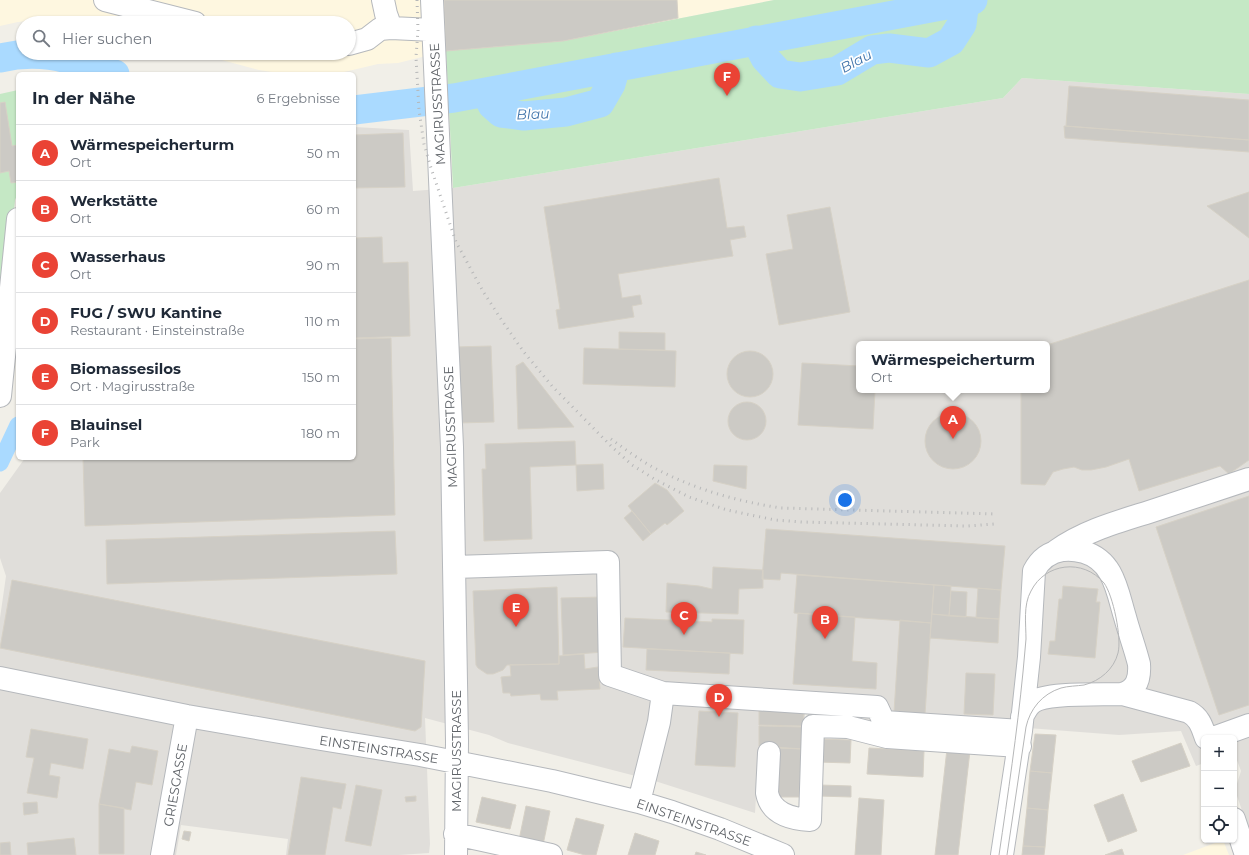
<!DOCTYPE html>
<html lang="de">
<meta charset="utf-8">
<style>
:root{--surface:#fff;--page:#f2f2f3;--text:#1f2937;--muted:#747a83;--line:#e0e1e3;--accent:#ea4335}
body{margin:0;font-family:Montserrat,sans-serif;background:var(--page);color:var(--text)}
.controls{position:absolute;right:12px;bottom:12px;display:grid;overflow:hidden;border-radius:6px;box-shadow:0 1px 3px #0004}
.controls button{width:36px;height:36px;display:grid;place-items:center;padding:0;border:0;border-bottom:1px solid var(--line);background:var(--surface);color:var(--text);font:20px sans-serif}
.you{position:absolute;left:845px;top:500px;width:14px;height:14px;margin:-10px;border:3px solid #fff;border-radius:50%;background:#1a73e8;box-shadow:0 0 0 6px #1a73e833}
.badge{display:grid;place-items:center;width:26px;height:26px;border-radius:50%;background:var(--accent);color:#fff;font-size:13px;font-weight:700}
.pin{position:absolute;translate:-50% -33px;filter:drop-shadow(0 1px 2px #0008)}
.pin::after{content:'';position:absolute;top:21px;width:14px;height:12px;background:inherit;clip-path:polygon(0 0,100% 0,50% 100%)}
.popup{position:absolute;left:856px;top:341px;width:194px;height:52px;box-sizing:border-box;display:grid;place-content:center;border-radius:6px;background:var(--surface);filter:drop-shadow(0 1px 3px #0005);font-size:13px;white-space:nowrap;color:var(--muted)}
.popup b{font-size:15px;color:var(--text)}
.popup::after{content:'';position:absolute;left:50%;top:100%;margin-left:-8px;border:8px solid transparent;border-top-color:var(--surface)}
.list{margin:0;padding:0;list-style:none}
h2{display:flex;justify-content:space-between;align-items:center;height:52px;margin:0;padding:0 16px;font-size:17px}
h2 small{font-size:13px;font-weight:400;color:var(--muted)}
.list li{display:grid;grid-template-columns:26px 1fr auto;gap:12px;align-items:center;box-sizing:border-box;height:56px;padding:0 16px;border-top:1px solid var(--line)}
.list b{display:block;font-size:15px;white-space:nowrap}
.list p{margin:0;font-size:13px;white-space:nowrap;color:var(--muted)}
.list em{font-size:13px;font-style:normal;color:var(--muted)}
.icon{flex:none;width:22px;height:22px;fill:none;stroke:currentColor;stroke-width:2;stroke-linecap:round;stroke-linejoin:round}
.map{position:relative;flex:none;width:1249px;height:855px;overflow:hidden}
.search{position:absolute;background:var(--surface);box-shadow:0 1px 3px #0004;left:16px;top:16px;width:340px;height:44px;display:flex;align-items:center;gap:10px;box-sizing:border-box;padding:0 14px;border-radius:22px;color:var(--muted);font-size:15px}
.panel{position:absolute;background:var(--surface);box-shadow:0 1px 3px #0004;left:16px;top:72px;width:340px;height:388px;border-radius:6px}
.map>svg:first-child{display:block}
.commercial{fill:#fef7e0}
.industrial{fill:#e0deda;fill-rule:evenodd}
.green{fill:#c5e8c5}
.lines{fill:none;stroke-linecap:round;stroke-linejoin:round}
.canal{stroke:#aadaff;stroke-width:17}
.river{stroke:#aadaff;stroke-width:29}
.building{fill:#cccac5;stroke:#d6d1c6}
.minor-casing{stroke:#b5b8bc;stroke-width:24}
.minor{stroke:#fff;stroke-width:22}
.tram{stroke:#b6b7b8;stroke-width:1}
.rail{stroke:#b6b7b8;stroke-width:3;stroke-dasharray:1 5;stroke-linecap:butt}
.labels{text-anchor:middle;stroke-width:3.5;stroke-linejoin:round;paint-order:stroke}
.street-label{font-size:13px;fill:#5f6368;stroke:#fff}
.water-label{font-size:14px;font-style:italic;fill:#4174aa;stroke:#fff}
</style>
<div class="map">
<svg width="1249" height="855" viewBox="0 0 1249 855">
<rect width="100%" height="100%" fill="#f1efe8"/>
<path class="commercial" d="M0 0H774L563 41 446 51 398 63 378 64 340 73 328 74H285L259 70 196 53H349V23H86L78 21 46 19 18 22 0 26Z
M1223 840 1229 855H1183Z"/>
<path class="industrial" d="M1022 78 1249 94V831L1235 790 1241 771 1234 752V738H1204V763L1196 766 1181 731 1119 735 1028 728 887 731 853 716 805 714 804 749 759 747 755 813 655 781 508 743 489 735 425 718 430 844 429 853 399 855H286L288 839 181 825 176 855H0V618L6 576 0 558V493L25 458H354V127L409 130 413 191 453 188 1003 98ZM859 344H1047V390H859Z"/>
<path class="green" d="M774 0H1249V94L1022 78 1003 98 453 188 446 51 563 41Z
M18 90V193L15 200 0 349V94Z"/>
<g class="lines">
<path class="canal" d="M102 74 103 71
M0 463 18 425"/>
<path class="river" d="M756 40 765 58 780 74 800 77 837 71 872 50 889 48 929 53 951 41 962 24 965 1
M0 58C22 53 45 53 67 59 83 63 99 70 115 74
M486 92 492 105 501 113 524 116 566 112 600 103 611 84 616 67
M354 110 454 98 973 0"/>
</g>
<path class="building" d="M444 0H677L678 18 563 41 446 51Z
M1069 86 1249 100V140L1066 126Z
M5 102 12 146 18 145V182L11 183 9 171 0 173V103Z
M1064 126 1249 140V152L1065 138Z
M403 133 405 187 354 188V135Z
M719 178 727 228 744 226 746 237 730 240 733 256 618 274 622 298 640 295 642 304 632 306 634 317 559 329 556 310 560 309 544 207Z
M1249 192V238L1207 206Z
M830 207 850 312 779 325 766 254 793 249 787 215Z
M382 237 383 263 408 262 410 336 354 338V238Z
M1249 280V460L1229 474 1220 466 1139 491 1129 459 1106 467 1091 470H1082L1074 467 1063 469 1053 472 1045 485 1021 484V390H1047V345Z
M619 332 665 333V350L619 349Z
M391 338 395 515 85 526 83 458H354V339Z
M491 346 494 422 458 423 455 347Z
M584 348 676 351 675 387 583 384Z
M727 374a23 23 0 1 1 46 0a23 23 0 1 1-46 0Z
M523 362 574 427 518 429 516 366Z
M802 363 859 366V390H881H875L873 429 798 425Z
M728 421a19 19 0 1 1 38 0a19 19 0 1 1-38 0Z
M925 441a28 28 0 1 1 56 0a28 28 0 1 1-56 0Z
M575 441 576 465 530 467 532 539 484 541 482 469H486L485 444Z
M603 464 604 489 577 491 576 465Z
M714 465 747 466 746 489 713 481Z
M655 483 667 490 684 511 667 525 665 523 651 534 628 506Z
M1249 496V705L1219 715 1156 527Z
M632 511 651 534 643 541 624 518Z
M766 529 1005 546 1001 590 781 573 780 580 762 579Z
M395 531 397 574 107 584 106 540Z
M713 567 763 570V588L739 589 738 614 666 612 667 583 699 586 712 589Z
M797 575 934 585 931 623 794 613Z
M12 580 425 661 421 727 415 731 0 648Z
M934 585 951 586 949 616 932 614Z
M1063 586 1098 589 1096 602H1100L1095 658 1048 654 1050 641H1055L1059 599H1062Z
M557 587 559 664 507 665 503 670 493 674H487L478 668 476 665 473 591Z
M978 588 1001 590 999 619 976 618Z
M951 591 967 592 966 617 949 616Z
M602 597 604 652 563 655 561 598Z
M798 613 855 617 852 661 877 663 876 689 793 684Z
M932 614 999 619 998 643 930 638Z
M625 618 712 622V619L744 620 743 654 623 647Z
M900 620 931 623 925 714 894 712Z
M647 649 730 653 729 674 646 670Z
M584 654 585 669 598 667 600 689 557 691 558 700H541L540 694 511 696 510 693H503L501 677 511 676 510 665 559 664V656Z
M966 673 995 674 993 715 964 714Z
M759 708 804 710 803 726 759 725Z
M699 711 738 713 735 767 695 765Z
M759 726 803 727V749L759 746Z
M31 729 88 739 83 769 51 763 49 775 60 777 57 798 27 793 34 758 26 757Z
M1035 734 1056 735 1052 773 1030 771Z
M818 739 851 740 850 763 817 762Z
M1181 743 1190 766 1141 782 1132 761Z
M132 746 158 751 152 785 136 782 131 810 99 804 109 749 130 753Z
M778 748 801 749 799 797H776Z
M869 748 924 751 923 777 867 774Z
M947 749 970 751 958 855H935Z
M1030 771 1052 773 1048 810 1027 808Z
M301 777 346 784 341 809 333 807 325 855H288Z
M356 785 382 790 371 846 345 841Z
M820 785 851 786V797L819 796Z
M1123 794 1137 831 1108 842 1094 805Z
M416 796V801L406 802 405 797Z
M482 797 516 805 510 829 476 822Z
M859 798 884 800 881 855H855Z
M37 802 38 813 24 815 23 803Z
M99 804 124 808V854H99Z
M526 806 550 811 543 845 519 840Z
M1027 808 1048 810 1045 847 1023 846Z
M576 818 604 825 596 855H585L567 850Z
M184 831 191 832 189 841 182 839Z
M635 833 659 841 655 855H628Z
M74 838 76 855H28L27 843Z
M10 842 11 855H0V843Z
M1023 846 1045 847 1044 855H1022Z
M1122 849 1124 855H1105Z
M696 852 706 855H695Z"/>
<g class="lines">
<g class="minor-casing">
<path id="minor" d="M105 0 195 23
M383 0 386 14 391 28 433 30
M432 0 452 447 457 741 456 855
M349 44 367 39 380 29 391 28
M0 396 18 219
M1056 551C1084 531 1117 522 1149 512 1182 501 1216 490 1249 479
M454 567 608 562 610 675 663 693
M0 678 187 716 321 739 420 755 552 781 639 802 672 812 720 829 783 855
M1122 694 1189 712C1200 718 1202 727 1206 738
M1213 738 1249 725
M769 753 767 793C771 814 792 819 810 820L813 726 848 727 887 737 1020 746
M639 802 659 722 663 693 877 707 884 722 1021 731
M1234 819 1246 855
M455 834 551 855
M162 855 187 716
M1002 855 1021 731 1029 657 1034 571C1040 559 1050 552 1063 550 1071 549 1077 550 1084 552 1114 561 1117 591 1125 617 1129 632 1135 648 1139 664 1140 678 1137 690 1122 694 1103 695 1047 692 1033 702 1027 706 1025 712 1022 717"/>
</g>
<use href="#minor" class="minor"/>
<path class="tram" d="M999 855C1008 794 1017 733 1023 672 1024 661 1025 650 1026 639 1026 624 1023 605 1031 591 1045 563 1083 558 1104 583 1113 595 1122 638 1118 653 1114 669 1100 681 1084 685 1077 686 1068 686 1061 688 1042 694 1030 709 1026 727L1007 855"/>
<path class="rail" d="M417 0 418 30 416 57 419 110 424 144 431 168 456 242 484 293 503 322 523 351 552 386 611 446 632 465 656 480 689 497 727 510 775 520 802 522 967 526 995 524
M611 439C623 448 636 457 649 465 690 488 735 501 781 508L996 514"/>
</g>
<g class="labels">
<g class="street-label">
<text transform="translate(437 104) rotate(-93)" y="5">MAGIRUSSTRASSE</text>
<text transform="translate(450 427) rotate(-92)" y="5">MAGIRUSSTRASSE</text>
<text transform="translate(379 749) rotate(9)" y="5">EINSTEINSTRASSE</text>
<text transform="translate(456 751) rotate(-90)" y="5">MAGIRUSSTRASSE</text>
<text transform="translate(175 785) rotate(-80)" y="5">GRIESGASSE</text>
<text transform="translate(694 822) rotate(19)" y="5">EINSTEINSTRASSE</text>
</g>
<g class="water-label">
<text transform="translate(856 61) rotate(-28)" y="5">Blau</text>
<text transform="translate(533 114) rotate(-2)" y="5">Blau</text>
</g>
</g>
</svg>
<div class="controls">
<button>+</button>
<button>−</button>
<button><svg class="icon" aria-label="locate" viewBox="0 0 24 24"><circle cx="12" cy="12" r="6"/><path d="M12 2v4M12 18v4M2 12h4M18 12h4"/></svg></button>
</div>
<div class="you"></div>
<div class="pin badge" style="left:953px;top:439px">A</div>
<div class="popup"><b>Wärmespeicherturm</b>Ort</div>
<div class="pin badge" style="left:825px;top:639px">B</div>
<div class="pin badge" style="left:684px;top:635px">C</div>
<div class="pin badge" style="left:719px;top:717px">D</div>
<div class="pin badge" style="left:516px;top:627px">E</div>
<div class="pin badge" style="left:727px;top:96px">F</div>
<div class="search"><svg class="icon" aria-label="search" viewBox="0 0 24 24"><circle cx="10" cy="10" r="6"/><path d="M15 15l6 6"/></svg>Hier suchen</div>
<section class="panel">
<h2>In der Nähe<small>6 Ergebnisse</small></h2>
<ul class="list">
<li><span class="badge">A</span><div><b>Wärmespeicherturm</b><p>Ort</p></div><em>50 m</em></li>
<li><span class="badge">B</span><div><b>Werkstätte</b><p>Ort</p></div><em>60 m</em></li>
<li><span class="badge">C</span><div><b>Wasserhaus</b><p>Ort</p></div><em>90 m</em></li>
<li><span class="badge">D</span><div><b>FUG / SWU Kantine</b><p>Restaurant · Einsteinstraße</p></div><em>110 m</em></li>
<li><span class="badge">E</span><div><b>Biomassesilos</b><p>Ort · Magirusstraße</p></div><em>150 m</em></li>
<li><span class="badge">F</span><div><b>Blauinsel</b><p>Park</p></div><em>180 m</em></li>
</ul>
</section>
</div>
